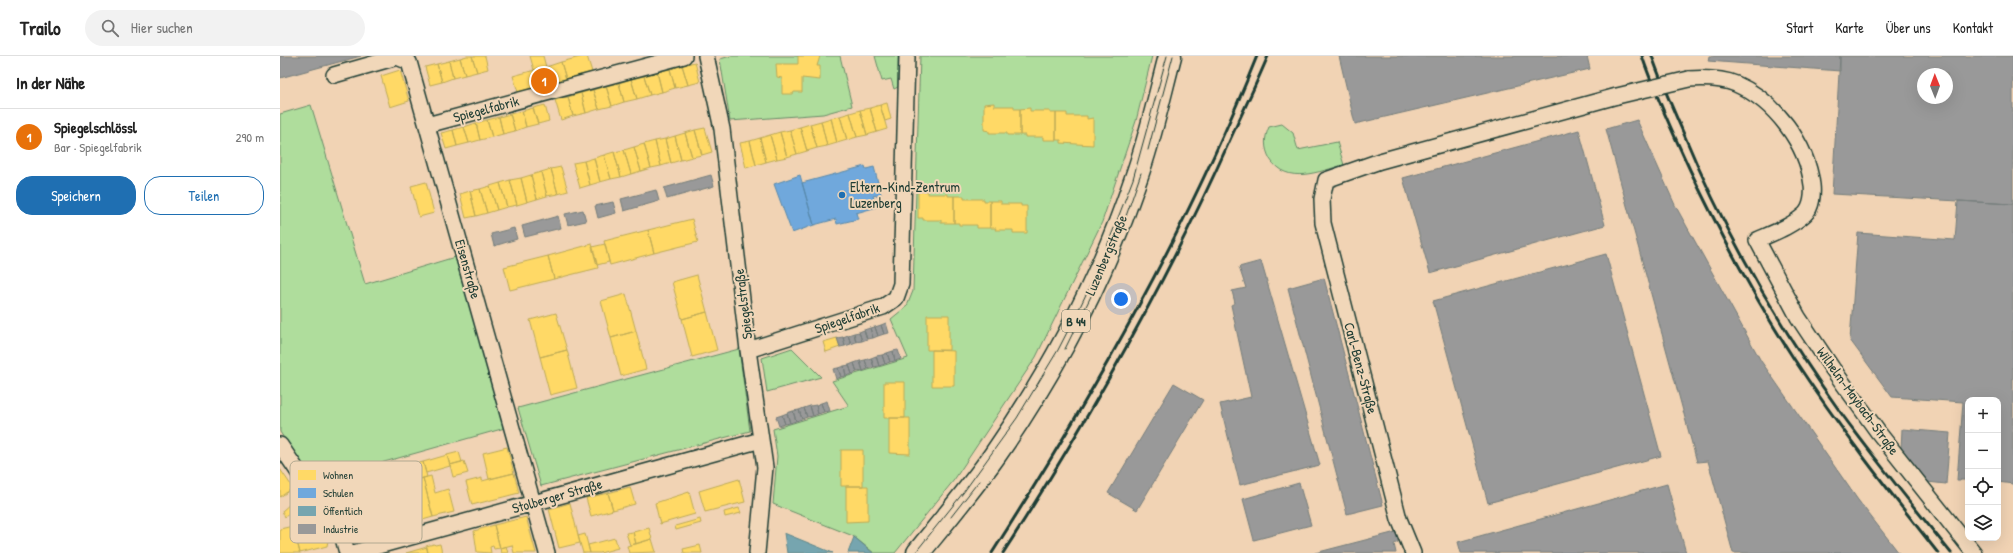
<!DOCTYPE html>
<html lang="de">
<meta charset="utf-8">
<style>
:root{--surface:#fff;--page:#f2f2f2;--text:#222;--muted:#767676;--line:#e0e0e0;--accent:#1f6fb2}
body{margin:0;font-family:"Patrick Hand",sans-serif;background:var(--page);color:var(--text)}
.controls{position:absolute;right:12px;bottom:12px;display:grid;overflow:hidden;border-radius:8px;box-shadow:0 4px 16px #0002}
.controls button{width:36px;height:36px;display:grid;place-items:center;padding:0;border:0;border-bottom:1px solid var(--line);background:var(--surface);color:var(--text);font:20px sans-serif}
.compass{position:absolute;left:1637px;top:12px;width:36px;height:36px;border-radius:50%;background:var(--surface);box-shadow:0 4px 16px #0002;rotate:359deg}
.you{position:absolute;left:841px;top:243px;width:14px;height:14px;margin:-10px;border:3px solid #fff;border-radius:50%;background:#1a73e8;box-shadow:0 0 0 6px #1a73e833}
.badge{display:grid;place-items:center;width:26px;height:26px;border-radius:50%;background:var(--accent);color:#fff;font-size:13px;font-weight:700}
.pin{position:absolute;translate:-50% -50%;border:2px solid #fff;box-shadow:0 1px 4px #0006}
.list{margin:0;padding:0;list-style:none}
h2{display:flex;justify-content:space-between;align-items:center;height:52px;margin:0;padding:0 16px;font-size:17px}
h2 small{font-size:13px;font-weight:400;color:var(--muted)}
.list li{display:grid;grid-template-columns:26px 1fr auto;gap:12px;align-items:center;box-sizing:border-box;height:56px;padding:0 16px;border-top:1px solid var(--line)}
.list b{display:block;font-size:15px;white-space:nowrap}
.list p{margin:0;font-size:13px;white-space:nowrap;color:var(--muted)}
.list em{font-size:13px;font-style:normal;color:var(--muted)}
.actions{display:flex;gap:8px;padding:12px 16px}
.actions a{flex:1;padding:9px 0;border:1px solid var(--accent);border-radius:16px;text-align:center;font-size:14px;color:var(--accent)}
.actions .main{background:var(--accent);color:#fff}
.icon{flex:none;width:22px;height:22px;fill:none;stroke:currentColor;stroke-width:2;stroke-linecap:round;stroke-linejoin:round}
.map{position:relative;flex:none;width:1733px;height:497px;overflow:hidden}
header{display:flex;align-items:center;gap:24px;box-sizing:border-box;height:56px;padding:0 20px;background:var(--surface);border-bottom:1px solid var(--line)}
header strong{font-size:19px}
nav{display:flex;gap:22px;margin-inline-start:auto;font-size:14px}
.search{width:280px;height:36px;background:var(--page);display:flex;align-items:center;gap:10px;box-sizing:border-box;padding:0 14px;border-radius:22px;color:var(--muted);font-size:15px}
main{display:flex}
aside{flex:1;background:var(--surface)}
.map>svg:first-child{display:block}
.green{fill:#afdd9c;stroke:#678d68}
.homes{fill:#ffd966;stroke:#bcaa57}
.schools{fill:#6fa8dc;stroke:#5788aa}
.public{fill:#76a5af;stroke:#5c868a}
.industry{fill:#999;stroke:#747d7b;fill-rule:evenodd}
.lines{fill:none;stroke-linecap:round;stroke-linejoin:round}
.minor-casing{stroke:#1f3d34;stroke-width:18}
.primary-casing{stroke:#1f3d34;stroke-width:25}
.minor{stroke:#f1d7b9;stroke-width:15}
.primary{stroke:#f1d7b9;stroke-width:22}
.tram{stroke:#1f3d34;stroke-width:1}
.rail{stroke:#1f3d34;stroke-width:3}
.minor-bridge-casing{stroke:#1f3d34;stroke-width:18;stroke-linecap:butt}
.minor-bridge{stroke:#f1d7b9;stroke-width:15}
.poi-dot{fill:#1f6fb2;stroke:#f1d7b9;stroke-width:1.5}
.labels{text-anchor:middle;stroke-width:4;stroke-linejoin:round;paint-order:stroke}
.shield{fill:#f1d7b9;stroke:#5e6b5c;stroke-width:1}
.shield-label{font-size:13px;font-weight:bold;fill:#1f3d34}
.street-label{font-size:14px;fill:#1f3d34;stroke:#f1d7b9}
.poi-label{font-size:14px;fill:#1f3d34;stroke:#f1d7b9;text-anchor:start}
.key{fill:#f1d7b9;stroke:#b2a991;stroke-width:1}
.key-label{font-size:11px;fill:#1f3d34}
</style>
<header>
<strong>Trailo</strong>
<div class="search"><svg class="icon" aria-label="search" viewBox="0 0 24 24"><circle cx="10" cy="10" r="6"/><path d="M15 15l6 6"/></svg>Hier suchen</div>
<nav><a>Start</a><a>Karte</a><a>Über uns</a><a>Kontakt</a></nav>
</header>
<main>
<aside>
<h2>In der Nähe<small></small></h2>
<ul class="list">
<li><span class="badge" style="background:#e8710a">1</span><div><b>Spiegelschlössl</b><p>Bar · Spiegelfabrik</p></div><em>290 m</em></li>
</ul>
<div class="actions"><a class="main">Speichern</a><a>Teilen</a></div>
</aside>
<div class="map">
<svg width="1733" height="497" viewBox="0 0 1733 497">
<rect width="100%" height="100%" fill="#f1d3b4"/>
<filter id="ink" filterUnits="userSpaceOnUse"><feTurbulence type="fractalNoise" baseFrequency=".025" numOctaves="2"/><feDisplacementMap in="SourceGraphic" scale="8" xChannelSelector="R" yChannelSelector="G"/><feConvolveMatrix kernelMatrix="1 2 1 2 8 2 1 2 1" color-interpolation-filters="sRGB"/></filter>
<g filter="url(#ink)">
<path class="green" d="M451 0H560L572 50 543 58 450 65 440 3Z
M595 0H618V31L614 33 611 23 602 25Z
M640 0H872L856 65 822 166 756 301 674 424 615 497H594L573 480 493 448 497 400 493 373 569 350 552 325 628 302 611 263 627 250 633 235Z
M31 49 85 228 175 201 225 372 33 426 0 376V58Z
M1002 68 1013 77 1018 94 1057 86 1064 109C1039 115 1007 130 990 103 984 92 984 82 989 71Z
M512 292 541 321 487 336 482 302Z
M459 293 470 375 261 430 238 352Z"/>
<path class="homes" d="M187 0H192L197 16 185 19 180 2Z
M192 0H205L208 13 197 16Z
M250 0H263L266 11 254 14Z
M304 0H307L312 16 286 23 281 6Z
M518 0H540L537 10H540V24L522 22V36H514L513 38H502V22L497 21 496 8H518Z
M180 2 185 19 173 22 169 5Z
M169 5 173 22 162 26 157 8Z
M281 6 286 23 271 27 266 11Z
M415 6 420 26 408 29 402 9Z
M157 8 162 26 150 29 145 11Z
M402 9 408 29 395 32 390 13Z
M266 11 271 27 238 36 233 20Z
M390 13 395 32 382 36 377 16Z
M120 14 129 45 110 51 101 20Z
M377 16 382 36 370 39 364 20Z
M364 20 370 39 357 43 351 23Z
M351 23 357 43 344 46 339 27Z
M339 27 344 46 332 50 326 30Z
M326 30 332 50 319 53 313 34Z
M313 34 319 53 306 57 301 37Z
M301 37 306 57 293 60 288 41Z
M288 41 293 60 281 64 275 44Z
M607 47 611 63 605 65 600 49Z
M714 47V50H734V53H740V79H727V77H709V75L704 74V48Z
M265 49 269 65 258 68 253 52Z
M600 49 607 73 597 76 590 52Z
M253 52 258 68 246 71 242 55Z
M590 52 597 76 587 79 580 54Z
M750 52V55H770V57H776V84H763V81H745V79H740V53Z
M580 54 587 79 577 81 570 57Z
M242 55 246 71 235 75 230 58Z
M570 57 577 81 567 84 560 60Z
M776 57H787V60H807V63L813 62V89L781 87V84H776Z
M230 58 235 75 223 78 219 61Z
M560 60 567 84 557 87 551 62Z
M219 61 223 78 212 81 207 64Z
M551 62 557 87 547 90 541 65Z
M207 64 212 81 200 84 196 67Z
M541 65 547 90 537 92 530 68Z
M196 67 200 84 189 87 184 71Z
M530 68 537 92 527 95 520 71Z
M184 71 189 87 177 90 173 74Z
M520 71 527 95 517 98 510 74Z
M425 72 432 96 422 99 415 74Z
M173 74 177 90 166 93 161 77Z
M415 74 422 99 412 101 405 77Z
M510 74 517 98 507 101 500 76Z
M500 76 507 101 497 103 490 79Z
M405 77 412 101 401 104 395 80Z
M490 79 497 103 486 106 480 82Z
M395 80 401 104 391 107 385 83Z
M480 82 486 106 476 109 470 85Z
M385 83 391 107 381 110 375 85Z
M375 85 381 110 371 112 364 88Z
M470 85 476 109 466 112 460 87Z
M364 88 371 112 361 115 354 91Z
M354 91 361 115 351 118 344 94Z
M344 94 351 118 341 121 334 96Z
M334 96 341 121 331 123 324 99Z
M324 99 331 123 320 126 314 102Z
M314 102 320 126 310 129 304 105Z
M304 105 310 129 300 132 293 107Z
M281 111 288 135 278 138 271 113Z
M271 113 278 138 267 140 261 116Z
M261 116 267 140 257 143 251 119Z
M251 119 257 143 247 146 241 122Z
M241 122 247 146 237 149 230 124Z
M230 124 237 149 227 151 220 127Z
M146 126 154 157 139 161 131 130Z
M220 127 227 151 217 154 210 130Z
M210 130 217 154 207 157 200 133Z
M200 133 207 157 196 160 190 135Z
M190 135 196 160 186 162 180 138Z
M638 135H648V138H668V140H674V167H661V164H643V162H638Z
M674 140H684V143H704V145H710V172H697V169H679V167H674Z
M710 145H721V148H741V150H747V177H733V174H715L716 172H710Z
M412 163 418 186 374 197 368 174Z
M368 174 374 197 330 209 324 185Z
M312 188 318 212 274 223 268 200Z
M325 188 329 206 317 209 312 191Z
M268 200 274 223 230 234 224 211Z
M417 219 427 256 402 263 392 226Z
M346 238 356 275 331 282 321 245Z
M427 256 437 294 412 301 402 263Z
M276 257 287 294 260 301 250 264Z
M647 259H669V294H647Z
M356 275 366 313 341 320 331 282Z
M557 282 560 291 546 296 543 286Z
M287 294 297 332 270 339 260 301Z
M652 294 674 295V330H652Z
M604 326H625V362H604Z
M609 362H630V398L609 397Z
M227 391 234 417 209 423 203 397Z
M561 394H583V430H561Z
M179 396 182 406 170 409 167 399Z
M167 399 170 410 146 417 143 406Z
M184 405 188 417 173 421 170 409Z
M143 406 147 421 133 425 132 421 123 424 120 412Z
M0 413 13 432 0 441Z
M234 417 239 437 192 449 186 426 202 422V425Z
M151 420 155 437 168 433 174 456 153 461 143 422Z
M143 422 153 461 122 470 116 448 137 442 133 425Z
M459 423 465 446 425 456 419 435Z
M566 430H588V465L566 466Z
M350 431 355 448 333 454 328 437Z
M409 436 415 458 380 468 375 447Z
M328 437 333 454 311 460 306 442Z
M18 441 22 447 5 461 2 455Z
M290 447 300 487 279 492 269 453Z
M29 450 49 479 47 490 20 497 13 470 22 467 16 458Z
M459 452 461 457 445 461 444 456Z
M246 461 256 497H234L232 489 220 492 214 469Z
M420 463 421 467 396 474 395 470Z
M214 469 220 492 214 493 213 490 210 491 211 497 197 496 194 475Z
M13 470 20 497H0V473Z
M369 472 372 483 356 488 353 476Z
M353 476 356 488 350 489 346 477Z
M305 478 308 489 310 497H303L298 480Z
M335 482 338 492 320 497H310L308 489Z
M372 483 376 496 349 497 347 490Z
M154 488 155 489 160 488 162 497H148L146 490Z
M420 489 422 497H404L403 493Z
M226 490 228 497H221L220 492Z
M147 491 148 497H126Z"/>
<path class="schools" d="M585 110 586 113 594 111 601 138 593 140 597 151 576 157 578 163 557 168 556 163 534 169 522 127Z
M520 119 534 169 512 177 494 128Z"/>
<path class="public" d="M504 477 553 497H507Z
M574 481 593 497H568Z"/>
<path class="industry" d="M0 0H81L0 22Z
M1059 0H1307L1310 13 1075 68Z
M1429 0H1560V15L1428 5Z
M1560 0H1733V148L1552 138ZM1643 18H1667V42H1643Z
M1357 64 1395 149 1481 305 1578 444 1619 497H1453L1428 405 1417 406 1326 73Z
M1299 74 1325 169 1150 217 1123 122Z
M431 119 434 130 387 143 384 132Z
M376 134 379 145 344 155 341 143Z
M1678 145 1733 148V428L1718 426V344H1688V424H1677L1683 346 1612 341 1570 284 1578 177 1675 184Z
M333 146 336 157 318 162 315 150Z
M303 154 306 165 288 169 285 158Z
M278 160 281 172 245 181 242 170Z
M234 172 237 183 214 190 211 178Z
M1326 198 1381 400 1208 447 1153 245Z
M981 205 1040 409 960 429 940 348 971 341 951 249 955 247 952 235 966 232 959 211Z
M1044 222 1103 449 1067 458 1008 232Z
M606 267 609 277 604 278 601 269Z
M601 269 604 278 598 280 595 271Z
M595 271 598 280 593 282 590 272Z
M590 272 593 282 587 283 584 274Z
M584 274 587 283 582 285 579 276Z
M579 276 582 285 576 286 574 277Z
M574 277 576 286 571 288 568 279Z
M568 279 571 288 565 290 563 281Z
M563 281 565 290 560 291 557 282Z
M618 294 621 303 615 305 613 295Z
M613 295 615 305 610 306 607 297Z
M607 297 610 306 605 308 602 299Z
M602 299 605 308 599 310 596 300Z
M596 300 599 310 594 311 591 302Z
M591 302 594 311 588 313 585 304Z
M585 304 588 313 583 315 580 305Z
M580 305 583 315 577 316 574 307Z
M574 307 577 316 572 318 569 309Z
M569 309 572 318 566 320 564 310Z
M564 310 566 320 561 321 558 312Z
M558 312 561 321 556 323 553 313Z
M894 327 923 344 857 454 828 437Z
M547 345 550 355 544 356 541 347Z
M541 347 544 356 538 358 536 349Z
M536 349 538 358 533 360 530 350Z
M530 350 533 360 527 361 524 352Z
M524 352 527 361 522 363 519 354Z
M519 354 522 363 516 365 513 355Z
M513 355 516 365 510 367 507 357Z
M507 357 510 367 505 368 502 359Z
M502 359 505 368 499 370 496 361Z
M1622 373 1670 377 1666 428 1647 426 1621 393Z
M1019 427 1031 469 974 484 963 443Z
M1387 428 1406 497H1181L1178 486Z
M1116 476 1118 486 1114 488 1116 497H1035Z"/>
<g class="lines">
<g class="minor-casing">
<path id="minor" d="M426 0 442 73 468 294 485 411 477 497
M54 19 117 1 129 6 267 497
M1409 23C1425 22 1441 22 1456 28 1495 45 1527 88 1532 129 1533 138 1532 151 1525 158 1512 170 1493 177 1477 184L1518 261 1552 312 1598 376 1694 497
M147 69 404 0
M468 294 603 251 616 242 621 228 627 0
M0 389 63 482 67 497
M73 497 481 384
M1133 497 1119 463 1043 167 1042 143 1046 124 1100 105 1337 40"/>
</g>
<g class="primary-casing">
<path id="primary" d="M638 497C664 465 691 433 715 399 774 314 822 223 855 125 870 84 879 42 890 0"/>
</g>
<use href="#minor" class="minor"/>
<use href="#primary" class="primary"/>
<path class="tram" d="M868 94 893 0
M844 166 861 117
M785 293 818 226
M671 461 699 425
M635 497 683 437 737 362 778 294 799 253 819 211 853 123 887 0"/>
<path class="rail" d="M1362 0C1375 39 1393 77 1410 114 1441 179 1475 243 1514 303 1558 370 1608 434 1658 497
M1372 0C1381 26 1392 51 1403 76 1444 175 1498 269 1561 357 1596 405 1634 451 1671 497
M712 497C813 339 907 174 977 0
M723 497C808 365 885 229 949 86 962 57 976 29 988 0"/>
<g class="minor-bridge-casing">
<path id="minor-bridge" d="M1337 40 1409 23"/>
</g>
<use href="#minor-bridge" class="minor-bridge"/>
</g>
</g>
<circle class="poi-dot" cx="562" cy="139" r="4"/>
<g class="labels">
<rect class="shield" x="782" y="254" width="28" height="22" rx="3"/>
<g class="shield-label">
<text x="796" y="270">B 44</text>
</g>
<g class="street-label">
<text transform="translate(206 53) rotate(-15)" y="5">Spiegelfabrik</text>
<text transform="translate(826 199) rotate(-67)" y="5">Luzenbergstraße</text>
<text transform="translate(188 213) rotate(74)" y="5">Eisenstraße</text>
<text transform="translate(463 248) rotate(-97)" y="5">Spiegelstraße</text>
<text transform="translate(567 262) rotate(-19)" y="5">Spiegelfabrik</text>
<text transform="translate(1081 312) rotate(75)" y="5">Carl-Benz-Straße</text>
<text transform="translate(1578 345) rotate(54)" y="5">Wilhelm-Maybach-Straße</text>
<text transform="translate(277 440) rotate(-16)" y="5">Stolberger Straße</text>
</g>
<g class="poi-label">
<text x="570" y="136">Eltern-Kind-Zentrum<tspan x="570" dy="16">Luzenberg</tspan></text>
</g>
</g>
<rect x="10" y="405" width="132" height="82" rx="6" class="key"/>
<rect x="18" y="414" width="18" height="10" fill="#ffd966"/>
<rect x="18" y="432" width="18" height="10" fill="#6fa8dc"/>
<rect x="18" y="450" width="18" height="10" fill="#76a5af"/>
<rect x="18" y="468" width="18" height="10" fill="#999"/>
<g class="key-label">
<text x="43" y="423">Wohnen</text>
<text x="43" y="441">Schulen</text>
<text x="43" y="459">Öffentlich</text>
<text x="43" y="477">Industrie</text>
</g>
</svg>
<div class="controls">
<button>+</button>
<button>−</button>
<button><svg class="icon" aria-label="locate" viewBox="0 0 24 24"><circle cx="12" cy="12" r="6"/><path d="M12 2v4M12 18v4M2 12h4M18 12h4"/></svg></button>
<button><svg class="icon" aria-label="layers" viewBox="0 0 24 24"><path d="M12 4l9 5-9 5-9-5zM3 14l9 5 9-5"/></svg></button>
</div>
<svg class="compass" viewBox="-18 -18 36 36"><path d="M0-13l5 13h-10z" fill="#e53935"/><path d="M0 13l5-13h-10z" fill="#767676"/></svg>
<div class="you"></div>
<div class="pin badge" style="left:264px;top:25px;background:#e8710a">1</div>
</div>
</main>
